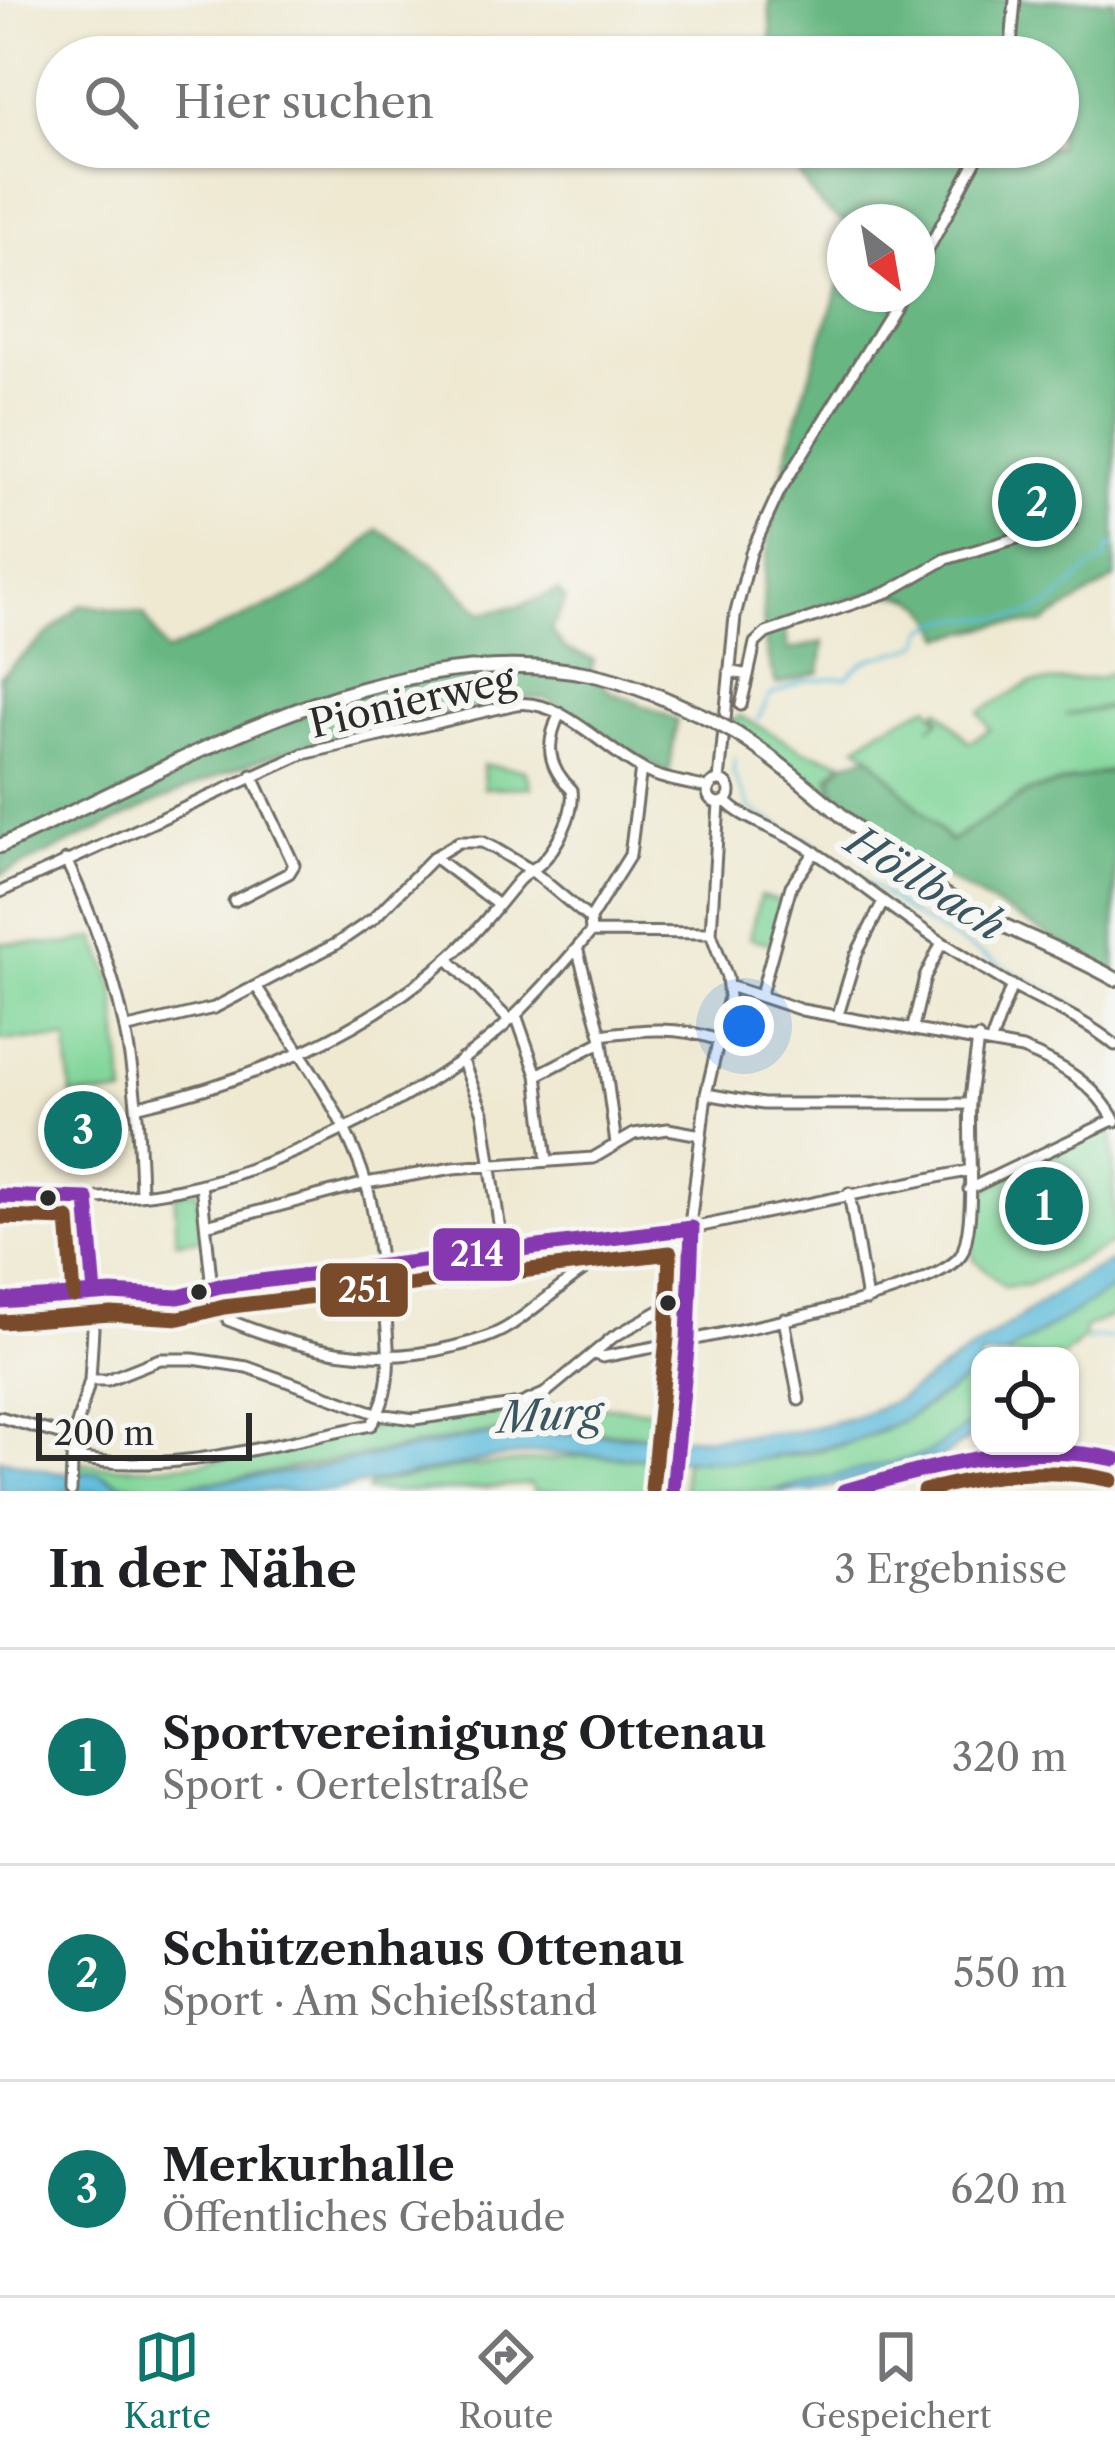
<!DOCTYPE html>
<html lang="de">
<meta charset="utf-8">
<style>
:root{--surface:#fff;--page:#f2f2f2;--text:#202124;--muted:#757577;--line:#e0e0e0;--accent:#0f766e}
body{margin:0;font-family:"Libre Caslon Text",serif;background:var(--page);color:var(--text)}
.controls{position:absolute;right:36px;bottom:36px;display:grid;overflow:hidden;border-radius:24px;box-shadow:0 3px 9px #0004}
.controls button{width:108px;height:108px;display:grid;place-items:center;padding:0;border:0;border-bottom:3px solid var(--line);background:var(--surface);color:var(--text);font:60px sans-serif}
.compass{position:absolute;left:827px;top:204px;width:108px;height:108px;border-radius:50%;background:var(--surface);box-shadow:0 3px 9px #0004;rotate:149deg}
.scale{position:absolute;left:36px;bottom:30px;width:216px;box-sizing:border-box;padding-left:12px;border:6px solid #2b2b2b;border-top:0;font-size:33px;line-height:42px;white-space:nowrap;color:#2b2b2b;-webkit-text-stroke:9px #f6f6f2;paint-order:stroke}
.you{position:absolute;left:744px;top:1026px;width:42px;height:42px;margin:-30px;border:9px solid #fff;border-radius:50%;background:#1a73e8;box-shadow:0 0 0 18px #1a73e833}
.badge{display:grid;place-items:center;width:78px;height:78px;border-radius:50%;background:var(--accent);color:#fff;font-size:39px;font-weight:700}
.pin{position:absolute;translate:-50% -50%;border:6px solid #fff;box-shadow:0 3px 12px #0006}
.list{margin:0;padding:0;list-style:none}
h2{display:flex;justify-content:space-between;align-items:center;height:156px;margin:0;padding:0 48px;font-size:51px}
h2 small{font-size:39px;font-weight:400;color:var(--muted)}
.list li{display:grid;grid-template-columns:78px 1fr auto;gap:36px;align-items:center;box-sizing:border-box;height:216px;padding:0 48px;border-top:3px solid var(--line)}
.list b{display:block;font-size:45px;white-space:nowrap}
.list p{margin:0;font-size:39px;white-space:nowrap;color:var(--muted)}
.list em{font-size:39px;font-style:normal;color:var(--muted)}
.icon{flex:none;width:66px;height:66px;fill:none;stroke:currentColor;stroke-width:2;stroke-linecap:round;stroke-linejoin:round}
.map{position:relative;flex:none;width:1115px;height:1491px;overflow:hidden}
.search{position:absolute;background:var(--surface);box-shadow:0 3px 9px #0004;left:36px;right:36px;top:36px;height:132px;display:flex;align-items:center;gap:30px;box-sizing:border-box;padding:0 42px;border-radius:66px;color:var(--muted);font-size:45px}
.sheet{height:804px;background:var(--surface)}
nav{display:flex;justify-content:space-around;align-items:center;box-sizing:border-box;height:168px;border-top:3px solid var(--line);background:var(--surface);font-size:33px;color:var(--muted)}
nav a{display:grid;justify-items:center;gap:6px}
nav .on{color:var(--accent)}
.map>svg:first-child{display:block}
.green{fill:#81d69a;stroke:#568062;stroke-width:3}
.forest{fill:#68b782;stroke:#4a7156;stroke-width:3}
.water{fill:#5dbcdb;stroke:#447483;stroke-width:3}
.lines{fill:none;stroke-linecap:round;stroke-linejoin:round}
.stream{stroke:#5dbcdb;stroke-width:3}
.minor-casing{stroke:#706e65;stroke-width:15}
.major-casing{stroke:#706e65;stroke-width:18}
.minor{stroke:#fff;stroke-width:9}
.major{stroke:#fff;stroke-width:12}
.major-bridge-casing{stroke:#706e65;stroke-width:18;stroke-linecap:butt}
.major-bridge{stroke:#fff;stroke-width:12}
.bus-1-casing{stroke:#f6f6f2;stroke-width:24}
.bus-2-casing{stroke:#f6f6f2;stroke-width:24}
.bus-1{stroke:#8638b0;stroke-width:15}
.bus-2{stroke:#7a4b2a;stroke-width:15}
.bus-dot{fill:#2b2b2b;stroke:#f6f6f2;stroke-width:4.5}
.labels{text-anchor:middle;stroke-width:12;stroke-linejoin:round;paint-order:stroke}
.street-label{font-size:39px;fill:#2b2b2b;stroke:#f6f6f2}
.water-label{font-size:42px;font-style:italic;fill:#3a5660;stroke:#f6f6f2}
.line-badge{stroke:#f6f6f2;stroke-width:4.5}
.badge-label{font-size:33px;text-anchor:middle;font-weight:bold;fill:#fff}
</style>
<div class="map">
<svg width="1115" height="1491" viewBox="0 0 1115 1491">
<rect width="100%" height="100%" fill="#f6f6f2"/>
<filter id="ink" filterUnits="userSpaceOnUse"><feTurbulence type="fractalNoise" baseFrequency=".00833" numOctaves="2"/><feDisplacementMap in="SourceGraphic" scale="24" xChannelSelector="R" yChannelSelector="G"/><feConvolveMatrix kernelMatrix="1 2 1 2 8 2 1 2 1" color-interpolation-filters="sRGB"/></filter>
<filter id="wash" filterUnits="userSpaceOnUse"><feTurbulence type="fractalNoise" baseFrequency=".004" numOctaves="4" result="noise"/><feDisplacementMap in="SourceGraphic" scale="48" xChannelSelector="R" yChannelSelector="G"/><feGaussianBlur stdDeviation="2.7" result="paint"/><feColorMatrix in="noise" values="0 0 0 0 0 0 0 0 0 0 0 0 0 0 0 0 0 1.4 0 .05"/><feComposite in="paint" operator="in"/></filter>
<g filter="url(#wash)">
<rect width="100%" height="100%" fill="#efe9d2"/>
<path class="green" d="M1115 670V705L1065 715 1115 708V769L1028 791 950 841 870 755 857 746 880 729 929 706 938 720 929 728 940 720 936 711 939 709 969 742 990 730 979 712 1030 683 1100 678Z
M740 716 804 751 842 761 829 776 831 794 824 793 732 721Z
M483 765 525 770 531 787 484 788Z
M760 896 784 902 772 944 749 938Z
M96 938 114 984 125 1095H71L67 1039 0 1040V943L65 944Z
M1112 1125 1115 1242 1028 1285 1004 1287 974 1259 970 1237 978 1193Z
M197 1191 203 1239 176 1242 175 1194Z
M1115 1287V1315L1084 1328 1085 1337 1064 1356H1003Z
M980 1372V1417L927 1454 806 1485 773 1491H684V1460C752 1462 822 1458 885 1430 918 1415 949 1390 980 1372Z
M560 1404 669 1411 668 1436 543 1429 478 1434 244 1477 161 1488 121 1483 99 1473H79L81 1463C178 1479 281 1445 376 1426L382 1418 413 1422Z
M587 1456 665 1460 663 1491H534L531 1484 444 1491H367L369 1485 463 1467Z"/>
<path class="forest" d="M769 0H1115V578L1042 624H1002L944 637C938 627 932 611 924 605 887 578 822 608 785 622L788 650 824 642 820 672 777 685C731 587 812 369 845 268V294H917V222C896 222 867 228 847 222 820 214 794 173 789 147H1058V57H772Z
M378 529 433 564 482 613 521 605 558 591 566 600 551 630 565 649 594 660 591 670 609 691 677 720 669 774 586 729 547 699 527 698C453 715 376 725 303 746 198 776 100 832 0 875V676L82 604 144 614 166 652 309 588 340 566Z
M870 756 950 842 1029 792 1115 770V973L904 854 836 800 832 777 845 762Z"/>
<path class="water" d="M1115 1260V1287L1003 1356H980V1372L903 1420 856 1441 746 1462 540 1453 495 1458 330 1491H0V1459L58 1473H99L120 1485 161 1489 299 1471 479 1436 571 1434 712 1438 799 1431 855 1417 895 1401 1080 1277Z
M980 1417V1431L944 1456 812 1491H772L927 1454Z"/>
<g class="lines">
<path class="stream" d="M758 719 770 695 804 681 847 677C877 645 889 662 921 643L925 630C962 608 994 625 1029 614 1069 600 1072 575 1106 559L1108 547 1115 546
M735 759 733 773 751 810 816 844 915 917 1069 1003 1115 1035
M1089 1342V1337L1115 1339"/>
</g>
</g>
<g filter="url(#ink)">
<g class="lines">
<g class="minor-casing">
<path id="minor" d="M1010 57 1015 0
M917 270 983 147
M729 671 748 675 755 643 766 633 888 592 946 559 1071 522
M741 705 748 675
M719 781 735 616 751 553 779 492 902 294
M708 792a11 11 0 1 1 22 0a11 11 0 1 1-22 0Z
M726 801C739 818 784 832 805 846 855 877 898 916 948 946 969 959 990 973 1011 985 1047 1005 1084 1019 1115 1045
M434 857 498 905
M66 860C123 981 138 1063 141 1194
M0 892 303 754 516 704C564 698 608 755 652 774 670 781 691 784 709 788
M234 901 289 873 294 865 252 775
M590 919 630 855 641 768
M577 948 601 1035 616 1144
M448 959 510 1021
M729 986 802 1010 1022 1049C1061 1064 1096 1085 1115 1121
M761 994 791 886 815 852
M516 1015 537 1075 547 1161
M838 1015 856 955 882 904
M913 1027 925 977 942 942
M128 1028 214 1008 336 944 374 918 434 857 459 842H482L496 849 531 870 590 919 591 932 711 933
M601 1035C644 1029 677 1026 719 1040
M991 1041 1012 985
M462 1059 483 1113 503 1251
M537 1075 601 1042
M706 1094 763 1104H970
M139 1106C251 1081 364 1034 451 956 476 934 497 906 518 881 525 873 533 870 540 864 557 848 575 813 572 790 547 766 545 744 560 713
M201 1184 212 1288
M969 1189 1113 1120
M849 1193 867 1300
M0 1196C67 1200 136 1201 202 1184 296 1159 431 1092 503 1027 535 998 563 964 591 932
M206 1225 366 1183 453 1168 593 1158 634 1134 668 1129 701 1135
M654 1236 687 1250
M220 1286 228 1320C302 1350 373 1367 452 1347 472 1342 493 1337 511 1325 542 1304 569 1278 600 1259V1242
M0 1301 111 1293 179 1297 220 1286 600 1242 692 1228 971 1170
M784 1319 799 1400
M594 1354 603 1357C660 1345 945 1298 963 1251 977 1210 967 1146 970 1103 971 1081 976 1060 978 1038
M90 1380H107L160 1359H193L247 1367 378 1414 414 1419 521 1404 544 1394 613 1337 666 1307
M680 1407 693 1245
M0 1417 73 1438
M72 1457C169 1477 275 1443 371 1425 394 1392 389 1347 385 1308 380 1266 378 1221 365 1180 343 1110 296 1048 256 986
M71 1491 73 1438 90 1380 95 1294 87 1199
M673 1491 687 1250 706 1094 729 997 727 977 711 933 719 803
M844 1491C931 1469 1025 1432 1115 1459"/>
</g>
<g class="major-casing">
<path id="major" d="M737 734C807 779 864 841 933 887 989 924 1057 946 1115 979
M0 846C181 765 383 634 590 674 632 683 671 701 710 719"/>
</g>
<use href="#minor" class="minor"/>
<use href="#major" class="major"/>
<g class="major-bridge-casing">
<path id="major-bridge" d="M710 719 737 734"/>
</g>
<use href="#major-bridge" class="major-bridge"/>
<g class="bus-1-casing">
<path id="bus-1" d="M0 1196 87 1199 95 1294
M0 1301 111 1293 179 1297 220 1286 692 1228 688 1339 673 1491
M844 1491C935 1467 1021 1439 1115 1459"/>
</g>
<g class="bus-2-casing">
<path id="bus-2" d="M0 1217 68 1219 74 1296
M2 1322 111 1314 180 1318 224 1307 670 1253 667 1338 652 1489
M924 1491C988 1474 1046 1466 1111 1480"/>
</g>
<use href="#bus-1" class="bus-1"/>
<use href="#bus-2" class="bus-2"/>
</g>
</g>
<g class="bus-dot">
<circle cx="48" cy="1198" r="10"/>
<circle cx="199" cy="1292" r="10"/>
<circle cx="668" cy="1303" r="10"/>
</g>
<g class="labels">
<g class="street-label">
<text transform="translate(412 701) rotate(-13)" y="14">Pionierweg</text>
</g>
<g class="water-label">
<text transform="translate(926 883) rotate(32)" y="15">Höllbach</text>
<text transform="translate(550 1415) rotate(-3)" y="15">Murg</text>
</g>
</g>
<g class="line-badge">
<rect x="431" y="1226" width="91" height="57" rx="12" fill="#8638b0"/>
<rect x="318" y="1261" width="92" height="58" rx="12" fill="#7a4b2a"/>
</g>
<g class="badge-label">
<text x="477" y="1266">214</text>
<text x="364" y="1302">251</text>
</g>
</svg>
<div class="controls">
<button><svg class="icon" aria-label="locate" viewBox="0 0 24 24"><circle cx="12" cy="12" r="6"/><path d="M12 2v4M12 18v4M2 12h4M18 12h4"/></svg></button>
</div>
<svg class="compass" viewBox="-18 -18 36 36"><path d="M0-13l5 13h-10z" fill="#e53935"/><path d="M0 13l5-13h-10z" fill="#757577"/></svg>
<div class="scale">200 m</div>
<div class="you"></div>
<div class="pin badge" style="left:1044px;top:1206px">1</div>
<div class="pin badge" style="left:1037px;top:502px">2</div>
<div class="pin badge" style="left:83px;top:1130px">3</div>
<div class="search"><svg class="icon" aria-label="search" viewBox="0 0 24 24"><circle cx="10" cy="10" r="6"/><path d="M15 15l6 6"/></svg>Hier suchen</div>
</div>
<section class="sheet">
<h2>In der Nähe<small>3 Ergebnisse</small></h2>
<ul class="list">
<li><span class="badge">1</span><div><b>Sportvereinigung Ottenau</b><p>Sport · Oertelstraße</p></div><em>320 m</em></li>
<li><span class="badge">2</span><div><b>Schützenhaus Ottenau</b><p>Sport · Am Schießstand</p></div><em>550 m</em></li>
<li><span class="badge">3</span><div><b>Merkurhalle</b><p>Öffentliches Gebäude</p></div><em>620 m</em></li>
</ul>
</section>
<nav>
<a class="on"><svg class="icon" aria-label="map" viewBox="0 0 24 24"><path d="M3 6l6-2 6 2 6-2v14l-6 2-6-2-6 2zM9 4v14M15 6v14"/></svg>Karte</a>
<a><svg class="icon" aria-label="directions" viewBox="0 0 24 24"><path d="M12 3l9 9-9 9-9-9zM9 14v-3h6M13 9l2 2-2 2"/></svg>Route</a>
<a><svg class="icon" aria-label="saved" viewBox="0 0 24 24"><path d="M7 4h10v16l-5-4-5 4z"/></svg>Gespeichert</a>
</nav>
